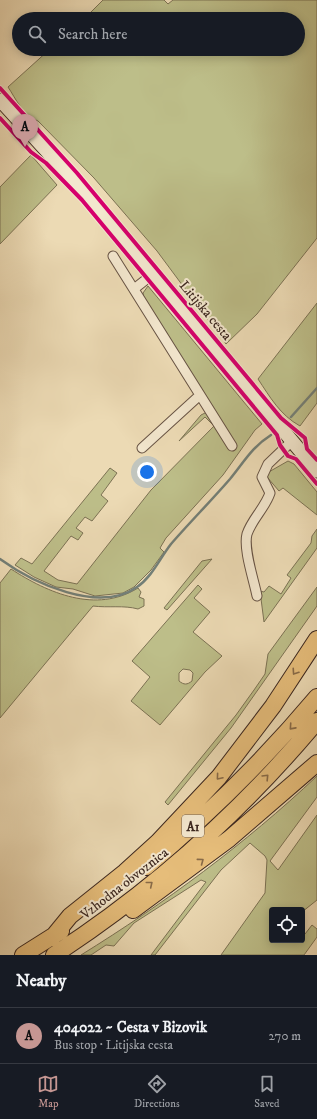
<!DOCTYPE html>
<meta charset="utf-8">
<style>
:root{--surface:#171b24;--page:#242831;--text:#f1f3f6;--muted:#9ea1a6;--line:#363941;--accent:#c59692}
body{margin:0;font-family:"IM FELL DW Pica",serif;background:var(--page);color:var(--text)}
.controls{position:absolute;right:12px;bottom:12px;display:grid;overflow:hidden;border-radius:4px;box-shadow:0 2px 10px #0003}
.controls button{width:36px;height:36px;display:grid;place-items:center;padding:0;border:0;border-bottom:1px solid var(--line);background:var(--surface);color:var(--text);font:20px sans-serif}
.you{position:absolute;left:147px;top:472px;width:14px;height:14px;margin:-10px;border:3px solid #fff;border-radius:50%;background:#1a73e8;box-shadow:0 0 0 6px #1a73e833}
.badge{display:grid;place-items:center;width:26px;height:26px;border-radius:50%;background:var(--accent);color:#111;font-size:13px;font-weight:700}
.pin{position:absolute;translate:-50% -33px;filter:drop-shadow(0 1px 2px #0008)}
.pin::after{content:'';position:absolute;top:21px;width:14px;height:12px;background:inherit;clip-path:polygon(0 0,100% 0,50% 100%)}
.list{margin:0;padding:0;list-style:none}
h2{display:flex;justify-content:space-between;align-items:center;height:52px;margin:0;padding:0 16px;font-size:17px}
h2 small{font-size:13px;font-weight:400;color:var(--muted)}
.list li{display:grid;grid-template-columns:26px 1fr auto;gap:12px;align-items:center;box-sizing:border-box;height:56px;padding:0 16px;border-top:1px solid var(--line)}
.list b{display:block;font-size:15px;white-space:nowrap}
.list p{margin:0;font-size:13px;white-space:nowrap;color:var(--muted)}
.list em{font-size:13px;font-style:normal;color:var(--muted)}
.icon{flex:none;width:22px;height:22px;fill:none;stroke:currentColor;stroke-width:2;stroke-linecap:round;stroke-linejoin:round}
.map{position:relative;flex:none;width:317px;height:955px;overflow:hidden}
.search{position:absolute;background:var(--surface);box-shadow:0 2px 10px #0003;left:12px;right:12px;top:12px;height:44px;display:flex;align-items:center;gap:10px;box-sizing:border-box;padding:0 14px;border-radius:22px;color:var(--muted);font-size:15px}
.sheet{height:108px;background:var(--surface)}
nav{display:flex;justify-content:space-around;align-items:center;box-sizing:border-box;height:56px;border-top:1px solid var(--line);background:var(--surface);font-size:11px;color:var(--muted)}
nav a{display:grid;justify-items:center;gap:2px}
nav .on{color:var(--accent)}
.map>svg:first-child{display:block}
.green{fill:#bdbe89;stroke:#7c7254;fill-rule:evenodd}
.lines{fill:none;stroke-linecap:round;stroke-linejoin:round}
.stream{stroke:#737f77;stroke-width:2.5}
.street-casing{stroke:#675344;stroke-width:11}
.secondary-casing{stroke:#3b261e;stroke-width:15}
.highway-casing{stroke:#3b261e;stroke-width:18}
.street{stroke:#f3e7ce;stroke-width:9}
.secondary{stroke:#f3e7ce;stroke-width:13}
.highway{stroke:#e6bd7a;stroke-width:16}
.cycleway-casing{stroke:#f3e7ce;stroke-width:6}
.cycleway{stroke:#d6006c;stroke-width:4}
.oneway{stroke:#886a47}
.labels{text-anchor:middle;stroke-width:4;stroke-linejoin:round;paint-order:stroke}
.shield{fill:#f3e7ce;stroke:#726053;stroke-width:1}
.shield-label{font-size:13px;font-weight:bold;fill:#3b261e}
.street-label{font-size:14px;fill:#3b261e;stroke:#f3e7ce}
</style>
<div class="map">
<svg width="317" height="955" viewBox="0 0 317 955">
<rect width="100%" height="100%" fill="#ecdab4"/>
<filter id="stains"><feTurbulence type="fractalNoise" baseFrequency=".005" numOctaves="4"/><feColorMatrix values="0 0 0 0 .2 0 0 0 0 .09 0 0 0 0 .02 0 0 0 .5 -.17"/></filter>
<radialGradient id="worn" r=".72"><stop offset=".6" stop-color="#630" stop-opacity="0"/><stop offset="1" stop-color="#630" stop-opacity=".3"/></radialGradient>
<path class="green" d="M103 0H164L168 4 173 0H317V238L257 314 226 344 157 251 94 178 38 121C23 116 16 99 8 87L50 49H298V19H84Z
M31 155 57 185 0 244V187Z
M148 286 262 424 255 430 223 475 166 538 160 548 164 552 151 570 134 587 123 593 95 596 73 589 56 587 34 577 15 565 21 558 32 564 110 468 117 473 101 495 108 501 92 521 85 517 76 528 83 533 78 540 71 536 44 571 58 580 77 584 151 490 214 426 205 417 179 441 201 415 207 412 232 451 237 446 144 298 143 293Z
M317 303V403L300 426C280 415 270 397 258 379Z
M288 461 294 464 317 492V515L283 488 279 491 267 477V473Z
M317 529V548L264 622 260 591 264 592 269 586 281 594 291 578 287 575 311 543 312 536Z
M212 559 167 610 164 608 202 561Z
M11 569C48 593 96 614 138 588L141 592 139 597 144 599V606L138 609C124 605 108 608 93 606L0 718V583Z
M198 585 202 589 194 598 210 612 193 632 222 656 205 672 160 725 131 701 150 677 132 661ZM183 669 190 670 193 673 192 681C187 685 184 685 179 681V673Z
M317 587V606L231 728 168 805 165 802 236 715 254 690 265 674 268 654Z
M317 776V797L270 861 278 870 317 815V900L302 912V910H272V940H302V929L305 934 312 925 317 929V937L304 955H221L265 893 267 860 265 856 250 843 221 870 155 955H151L206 882 201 880 134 923 114 946 106 945 91 955H81C165 903 245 844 317 776Z"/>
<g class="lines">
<path class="stream" d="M291 417 317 388
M0 559C33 583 99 614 137 587 152 577 160 558 171 544 190 522 211 501 230 479 244 462 252 447 271 435"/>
<g class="street-casing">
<path id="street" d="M113 256 232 446
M134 289 153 274
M142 448 200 395
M257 596C254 580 243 549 247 534 252 519 265 508 270 493L262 477 268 464 292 441"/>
</g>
<g class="secondary-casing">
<path id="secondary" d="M0 100 85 193 317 471"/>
</g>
<g class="highway-casing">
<path id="highway" d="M146 867C208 815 265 759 317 697
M133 910 229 839 317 763
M52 938 70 916 125 872 158 842 219 777 273 706 317 639
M23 955 61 931
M54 955C152 891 242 811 317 721"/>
</g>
<use href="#street" class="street"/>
<use href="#secondary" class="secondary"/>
<use href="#highway" class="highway"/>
<g class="cycleway-casing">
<path id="cycleway" d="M0 88 77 173 281 418 305 438 307 449 317 460
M0 118 31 152 46 163 82 200 277 435 280 445 288 456 296 459 317 484"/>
</g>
<use href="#cycleway" class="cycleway"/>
</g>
<defs><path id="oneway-chevron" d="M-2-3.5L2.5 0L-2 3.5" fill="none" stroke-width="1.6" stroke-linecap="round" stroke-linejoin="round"/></defs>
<g class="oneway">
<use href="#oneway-chevron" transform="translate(295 672) rotate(124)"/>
<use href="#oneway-chevron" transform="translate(292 727) rotate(132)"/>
<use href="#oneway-chevron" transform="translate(219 777) rotate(130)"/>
<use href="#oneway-chevron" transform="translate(266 777) rotate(-46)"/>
<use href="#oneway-chevron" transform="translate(201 861) rotate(-37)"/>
<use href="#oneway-chevron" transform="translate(150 884) rotate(-39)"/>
</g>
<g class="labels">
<rect class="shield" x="182" y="815" width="22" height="22" rx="3"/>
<g class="shield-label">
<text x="193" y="831">A1</text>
</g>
<g class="street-label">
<text transform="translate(206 310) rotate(50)" y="5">Litijska cesta</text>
<text transform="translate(124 883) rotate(-38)" y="5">Vzhodna obvoznica</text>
</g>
</g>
<rect width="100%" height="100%" filter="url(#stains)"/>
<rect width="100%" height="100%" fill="url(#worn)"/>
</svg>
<div class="controls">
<button><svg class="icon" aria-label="locate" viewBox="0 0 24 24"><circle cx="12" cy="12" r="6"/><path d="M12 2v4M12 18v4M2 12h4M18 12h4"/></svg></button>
</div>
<div class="you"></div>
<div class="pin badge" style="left:25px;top:147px">A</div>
<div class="search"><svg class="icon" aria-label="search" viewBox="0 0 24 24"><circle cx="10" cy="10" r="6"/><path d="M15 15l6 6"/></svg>Search here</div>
</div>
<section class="sheet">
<h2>Nearby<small></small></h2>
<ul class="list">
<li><span class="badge">A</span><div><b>404022 ~ Cesta v Bizovik</b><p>Bus stop · Litijska cesta</p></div><em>270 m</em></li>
</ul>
</section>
<nav>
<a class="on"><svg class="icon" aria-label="map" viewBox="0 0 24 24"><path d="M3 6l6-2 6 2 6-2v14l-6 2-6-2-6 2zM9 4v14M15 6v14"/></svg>Map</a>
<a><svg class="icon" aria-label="directions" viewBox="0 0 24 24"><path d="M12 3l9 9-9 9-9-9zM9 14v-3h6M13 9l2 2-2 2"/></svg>Directions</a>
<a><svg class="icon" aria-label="saved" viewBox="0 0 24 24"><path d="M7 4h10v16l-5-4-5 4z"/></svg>Saved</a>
</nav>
